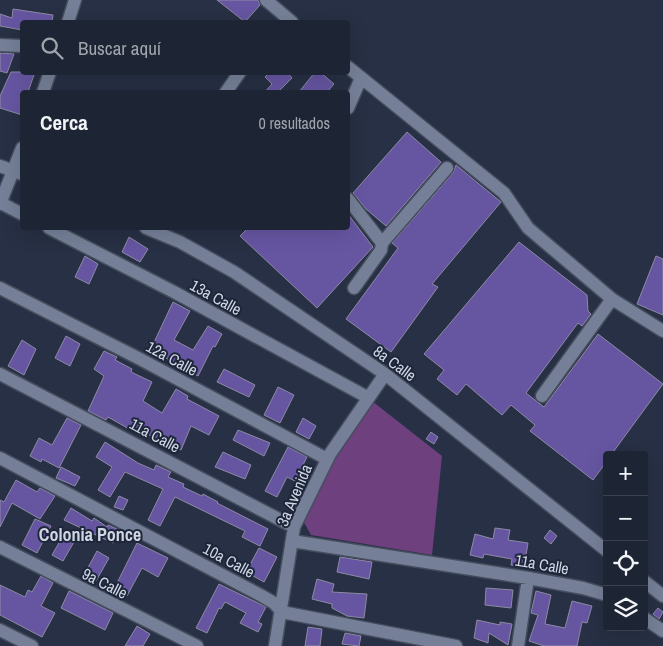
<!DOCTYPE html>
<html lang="es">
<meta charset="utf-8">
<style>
:root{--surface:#1d2433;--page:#252c3b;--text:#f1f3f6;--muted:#a0a4ac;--line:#3b414e}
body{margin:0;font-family:"Archivo Narrow",sans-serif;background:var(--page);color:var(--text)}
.controls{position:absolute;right:15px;bottom:15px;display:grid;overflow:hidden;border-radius:5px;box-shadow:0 5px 20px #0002}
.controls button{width:45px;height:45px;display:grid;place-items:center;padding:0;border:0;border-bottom:1px solid var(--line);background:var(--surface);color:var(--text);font:25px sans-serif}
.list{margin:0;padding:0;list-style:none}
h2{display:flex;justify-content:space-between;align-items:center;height:65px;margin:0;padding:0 20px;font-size:21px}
h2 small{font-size:16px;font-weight:400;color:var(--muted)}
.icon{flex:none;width:28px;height:28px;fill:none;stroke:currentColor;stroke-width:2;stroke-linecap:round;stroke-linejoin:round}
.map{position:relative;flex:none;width:663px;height:646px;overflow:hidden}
.search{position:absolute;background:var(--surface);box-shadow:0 5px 20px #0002;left:20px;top:20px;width:330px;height:55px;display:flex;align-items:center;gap:12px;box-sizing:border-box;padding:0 18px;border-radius:5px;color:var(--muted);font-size:19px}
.panel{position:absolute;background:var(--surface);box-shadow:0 5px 20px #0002;left:20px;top:90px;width:330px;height:140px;border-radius:5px}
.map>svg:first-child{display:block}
.green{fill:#6e407d}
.building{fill:#6656a2;stroke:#8d8aa3}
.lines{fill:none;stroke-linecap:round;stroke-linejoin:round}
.minor-casing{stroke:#464d5e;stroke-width:15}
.minor{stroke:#758098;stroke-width:12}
.labels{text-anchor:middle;stroke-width:4;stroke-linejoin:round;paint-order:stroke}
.street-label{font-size:16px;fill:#d0d6e3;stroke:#1d263a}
.neighbourhood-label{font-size:18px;font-weight:bold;fill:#d0d6e3;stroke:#1d263a}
</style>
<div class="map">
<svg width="663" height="646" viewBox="0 0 663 646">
<rect width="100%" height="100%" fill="#273044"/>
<path class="green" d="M372 401 442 456 432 555 311 535 302 519 331 463Z"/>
<path class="building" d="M217 0H258L260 5 245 22Z
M13 9 53 15 52 22H22V30L0 26V14L12 18Z
M0 53 14 54 7 73 0 71Z
M11 72H35L28 92H22V115L0 108V96Z
M270 72H287L292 78 278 92H265L272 84 265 77Z
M315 72H320L334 84 327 92H299Z
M407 132 441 162 386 226 366 209 353 193Z
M456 165 501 202 432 284 438 287 391 352 346 319 398 248 392 243 453 173Z
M348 214 373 247 317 308 240 236 248 228H348Z
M129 237 148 249 140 262 122 252Z
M519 242 587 295 588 311 591 314 582 326 578 323 526 393 544 407 598 334 663 384 611 455H607V461L593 480 530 431 535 425 511 405 502 415 466 384 457 395 437 379 444 370 424 354Z
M85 256 98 264 89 284 75 277Z
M656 256 663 259V315L637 304Z
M173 302 190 311 174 340 193 350 208 326 222 334 215 347 213 346 198 376 164 357 163 360 149 353Z
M66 336 80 344 70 366 55 358Z
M22 340 36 349 24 375 8 366Z
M104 351 117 357 115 360 132 369 131 372 152 382 143 401 162 413 176 389 188 396 187 399 219 416 209 435 191 426 181 450 147 434 145 438 108 417 106 420 88 411 104 376 94 369Z
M224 369 255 385 249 397 217 382Z
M278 387 294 395 280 423 264 415Z
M67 418 81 425 59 468 42 459 41 462 30 456 39 438 52 445Z
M303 418 316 426 309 439 296 432Z
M238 430 270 443 264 456 233 440Z
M431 432 438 437 434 444 426 439Z
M105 442 138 463 154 470 156 465 171 472 168 477 184 484 183 487 202 496 203 494 218 502 217 503 268 529 260 546 242 537 245 531 175 497 160 526 148 520 163 489 125 472 110 497 98 490 112 467 96 457Z
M288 447 307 457 295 481 287 477 277 497 265 491Z
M223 452 251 465 245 479 215 467Z
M61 467 80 477 75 486 56 478Z
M16 480 37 492 40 488 55 496 40 519 12 503 0 527V500L4 502Z
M119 496 128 500 123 510 114 507Z
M71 508 92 521 94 518 107 527 108 525 119 530 113 543 64 520Z
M35 519 51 526 37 553 22 545Z
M495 528 510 530 508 540 528 543 524 567 511 565 512 559 484 554 483 558 470 555 475 534 493 539Z
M550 530 557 536 551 544 544 538Z
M63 536 74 542 63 561 52 555Z
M137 543 168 558 158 577 142 568 127 596 114 589Z
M259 548 277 557 264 582 246 572Z
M97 551 109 558 96 581 84 575Z
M340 557 372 562 369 579 337 572Z
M41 576 53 583 41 606 55 613 42 637 0 615V585L25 597 28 590 32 592Z
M317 579 334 584 332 592 367 594 364 618 347 616 332 608V604L312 599Z
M219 584 266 607 258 622 262 624 258 632 240 623 246 613 225 602 221 609 219 608 207 633 196 628Z
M486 588 513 590 511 608 485 605Z
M69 591 113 613 105 630 61 608Z
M536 591 551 595 545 624 565 628 572 601 592 606 587 623 582 622 577 646H544L529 641 538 615 531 613Z
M658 608 663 612 659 619 653 614Z
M477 620 500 625V622L512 624 508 645 489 633 488 643 474 638Z
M137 626 150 634 143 646H125Z
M308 627 322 629 320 646H305Z
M345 633 361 636 359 646 342 644Z"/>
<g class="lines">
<g class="minor-casing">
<path id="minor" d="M266 0 292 22
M68 22 75 0
M0 45 22 46
M348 67 504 193 528 228 612 299 663 331
M43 92 50 72
M226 92 240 72
M348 108 361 78
M0 166 22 174
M348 199 382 243 381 250 354 288
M1 203 22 214
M0 204 22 148
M49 228 174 292 367 397
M146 228 180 242 234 272 385 374 607 551
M382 243 447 168
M0 288 140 359 327 459
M0 374 294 527
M542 396 612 299
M0 458 262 596 274 603 282 612 456 646
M292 541 528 578 583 588 607 595
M0 547 197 646
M644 581 663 596
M644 618 663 631
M0 630 32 646
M275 646 294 527 330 454 385 374
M518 646 528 578"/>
</g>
<use href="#minor" class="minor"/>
</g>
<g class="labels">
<g class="street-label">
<text transform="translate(216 297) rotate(29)" y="6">13a Calle</text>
<text transform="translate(172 358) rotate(28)" y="6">12a Calle</text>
<text transform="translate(395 363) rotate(36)" y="6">8a Calle</text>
<text transform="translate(155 435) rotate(28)" y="6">11a Calle</text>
<text transform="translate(294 495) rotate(-67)" y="6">3a Avenida</text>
<text transform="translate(229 560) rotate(28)" y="6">10a Calle</text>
<text transform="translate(542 564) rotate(10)" y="6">11a Calle</text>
<text transform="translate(105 583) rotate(27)" y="6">9a Calle</text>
</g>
<g class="neighbourhood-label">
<text x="90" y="541">Colonia Ponce</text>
</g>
</g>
</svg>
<div class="controls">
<button>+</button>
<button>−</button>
<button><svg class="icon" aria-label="locate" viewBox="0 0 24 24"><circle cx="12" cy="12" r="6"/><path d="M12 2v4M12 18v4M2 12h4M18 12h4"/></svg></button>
<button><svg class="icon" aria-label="layers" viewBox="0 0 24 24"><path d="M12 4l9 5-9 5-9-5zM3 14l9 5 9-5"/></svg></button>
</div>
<div class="search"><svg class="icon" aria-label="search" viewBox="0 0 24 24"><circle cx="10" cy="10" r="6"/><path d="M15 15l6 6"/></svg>Buscar aquí</div>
<section class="panel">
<h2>Cerca<small>0 resultados</small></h2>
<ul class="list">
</ul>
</section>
</div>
